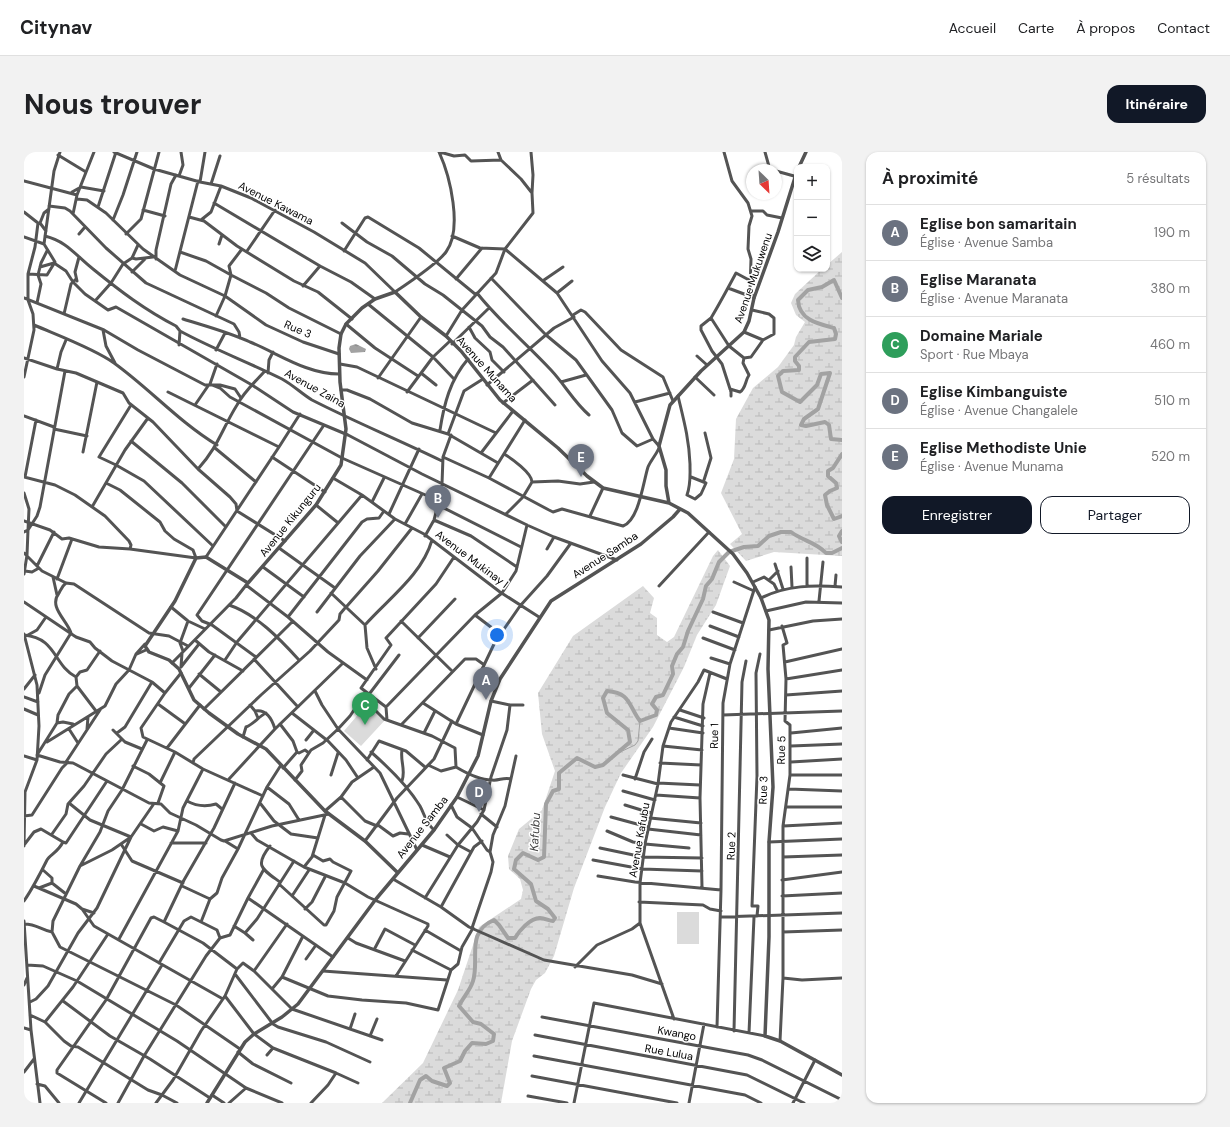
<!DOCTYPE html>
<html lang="fr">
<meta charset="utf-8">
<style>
:root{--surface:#fff;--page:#f2f2f2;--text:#202124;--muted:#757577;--line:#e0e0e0;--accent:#111827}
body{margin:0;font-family:"DM Sans",sans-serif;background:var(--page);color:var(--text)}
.controls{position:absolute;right:12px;top:12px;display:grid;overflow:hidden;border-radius:8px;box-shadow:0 1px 3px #0004}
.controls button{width:36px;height:36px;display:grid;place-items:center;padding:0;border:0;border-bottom:1px solid var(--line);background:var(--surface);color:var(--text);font:20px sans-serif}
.compass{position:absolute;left:722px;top:12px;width:36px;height:36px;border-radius:50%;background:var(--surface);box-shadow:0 1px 3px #0004;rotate:155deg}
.you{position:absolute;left:473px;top:483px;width:14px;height:14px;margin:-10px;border:3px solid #fff;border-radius:50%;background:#1a73e8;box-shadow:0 0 0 6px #1a73e833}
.badge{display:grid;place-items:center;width:26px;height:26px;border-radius:50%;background:var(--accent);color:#fff;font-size:13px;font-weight:700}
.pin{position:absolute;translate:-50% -33px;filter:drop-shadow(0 1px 2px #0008)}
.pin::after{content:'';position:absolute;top:21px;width:14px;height:12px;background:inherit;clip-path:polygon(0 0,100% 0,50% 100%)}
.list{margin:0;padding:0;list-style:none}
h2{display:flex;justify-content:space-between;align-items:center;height:52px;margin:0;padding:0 16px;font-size:17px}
h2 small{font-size:13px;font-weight:400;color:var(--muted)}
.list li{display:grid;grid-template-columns:26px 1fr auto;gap:12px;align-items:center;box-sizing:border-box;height:56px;padding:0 16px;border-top:1px solid var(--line)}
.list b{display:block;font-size:15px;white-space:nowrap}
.list p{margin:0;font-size:13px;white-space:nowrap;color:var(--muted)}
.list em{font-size:13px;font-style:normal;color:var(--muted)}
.actions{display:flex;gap:8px;padding:12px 16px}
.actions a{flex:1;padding:9px 0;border:1px solid var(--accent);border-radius:12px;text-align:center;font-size:14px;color:var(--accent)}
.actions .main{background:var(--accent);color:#fff}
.icon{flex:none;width:22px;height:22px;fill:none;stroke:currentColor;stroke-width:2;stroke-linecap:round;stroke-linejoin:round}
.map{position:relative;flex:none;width:818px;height:951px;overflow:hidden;border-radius:12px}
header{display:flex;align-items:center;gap:24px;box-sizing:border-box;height:56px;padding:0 20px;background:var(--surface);border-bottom:1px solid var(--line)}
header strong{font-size:19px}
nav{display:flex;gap:22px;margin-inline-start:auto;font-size:14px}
.intro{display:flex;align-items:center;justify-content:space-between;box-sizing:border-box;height:96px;padding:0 24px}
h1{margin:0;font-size:28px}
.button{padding:10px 18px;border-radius:12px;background:var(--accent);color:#fff;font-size:14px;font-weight:700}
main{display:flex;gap:24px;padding:0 24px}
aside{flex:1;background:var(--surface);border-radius:12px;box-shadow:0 1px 3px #0004}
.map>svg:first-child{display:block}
.wetland{fill:url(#wetland-marsh)}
.garden{fill:#dbdbdb}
.water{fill:url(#water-ripples)}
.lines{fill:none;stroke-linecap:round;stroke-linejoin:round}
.stream{stroke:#a2a2a2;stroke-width:1}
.river{stroke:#a2a2a2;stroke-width:4}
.minor{stroke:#545454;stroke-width:3}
.tertiary{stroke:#545454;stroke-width:3.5}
.labels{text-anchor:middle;stroke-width:3;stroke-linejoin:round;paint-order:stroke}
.street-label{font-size:11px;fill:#000;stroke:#fff}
.water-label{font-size:12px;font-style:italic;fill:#434343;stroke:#fff}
</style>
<header>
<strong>Citynav</strong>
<nav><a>Accueil</a><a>Carte</a><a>À propos</a><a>Contact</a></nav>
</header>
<div class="intro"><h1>Nous trouver</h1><a class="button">Itinéraire</a></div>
<main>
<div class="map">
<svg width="818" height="951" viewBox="0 0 818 951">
<defs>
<pattern id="wetland-marsh" width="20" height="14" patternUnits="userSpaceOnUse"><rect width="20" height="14" fill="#dbdbdb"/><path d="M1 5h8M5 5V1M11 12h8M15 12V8" fill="none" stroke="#bababa"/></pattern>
<pattern id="water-ripples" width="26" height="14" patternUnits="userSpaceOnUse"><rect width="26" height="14" fill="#a2a2a2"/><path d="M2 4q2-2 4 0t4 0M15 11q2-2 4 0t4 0" fill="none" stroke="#8a8a8a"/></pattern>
</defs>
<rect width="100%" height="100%" fill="#fff"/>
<path class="wetland" d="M818 100V404L750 400 722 409 706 392 718 382 697 341 710 307 712 267 729 236 754 215 770 193 772 185 781 170 772 163 767 151 771 142 798 117H803V113Z
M694 398 706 414 692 453 673 483 660 515 629 575 597 621 581 655 550 736 530 804 521 821 512 828 507 837 488 889 477 951H358L399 911 434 838 455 775 497 747 499 738 496 727 485 717 484 704 495 677 518 658 531 619 518 582 514 541 549 484 619 434 630 446 626 461 633 466V483L643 490 650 485 689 404Z"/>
<path class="garden" d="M344 551 362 567 337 594 320 579Z
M653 760H675V792H653Z"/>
<path class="water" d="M332 192 342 197 341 200 327 201 325 197 326 194Z"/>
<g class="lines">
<path class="stream" d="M594 601 611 593 614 589 616 569"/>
<path class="river" d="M818 146 810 128 798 135 784 138 774 148C775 168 794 172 810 176L812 182 811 187 785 190 771 205V209L775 214V218L759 219 754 224 758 240 776 250 793 233 797 222 806 221 794 257 780 267 777 273 782 274 801 270 805 273 807 287 818 288
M818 302 809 316 804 319V324L812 331 813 336 806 339 801 343 803 353 810 367 818 364
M818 379 815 384 818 390
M386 951 396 928 402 924 408 929 423 934 426 931 420 916 436 909 441 899 448 891 462 892 469 889 470 882 457 872 449 870 435 854C439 845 446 839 449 829 456 807 441 780 470 768L475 773 484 786H491C495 779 506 766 516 766 521 766 525 769 529 769L531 766 524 757 512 749 507 732 490 717 492 708 499 701 514 708 520 705 522 652 529 639 535 637V621L553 606 571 615 579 613 606 590 604 578 583 561 579 546 583 539C607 541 604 553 616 569L632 563 633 558 628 552 632 545 639 543 649 522 648 514 653 502 659 495 664 479 679 447 682 434 688 427 695 410 705 400 720 395 734 394 745 384 757 380H767C779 389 792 390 802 401H808L818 396"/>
<path class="minor" d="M90 0 130 17 176 30 197 34 227 46 290 80 341 111 371 140C383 132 414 111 422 100 439 77 426 24 415 0
M416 0 430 4 441 3 447 9 477 8 497 27 508 41 509 61 481 97 472 121 438 158 422 184
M474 0 477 8
M507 0 509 23 508 41
M700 0 708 29 724 51 728 64 725 74 724 97 727 107 726 139 730 146
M741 0 746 18
M34 3 62 20
M752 19 770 24
M155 24 159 13 157 0
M0 29 53 43
M176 30 181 0
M187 32 196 4
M48 40 57 35 80 39
M53 47 63 48 82 61 119 97 156 123 201 144 242 173 279 190 315 202
M190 51 296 114 327 130 351 147
M25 54 41 56 46 59 82 96 122 131 210 172 215 180 216 186
M74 55 92 0
M119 58 141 64
M727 59H739L743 63 758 66
M0 60 14 71
M49 62 53 43 70 0
M165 65 180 69 213 94 270 129 294 140 328 167
M89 68 99 43 113 0
M177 68 187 60 197 34
M16 71 20 61 25 57
M16 71 22 79
M318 71 343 90 368 104 401 132 419 143 458 174 466 185 479 195 531 253
M55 82 61 75
M102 82 117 67 135 0
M21 84C44 90 51 103 69 117 96 139 121 158 152 174L156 179 155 193
M428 84 456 96 481 97 533 141 578 209 606 241 629 287 635 294
M0 85 20 92
M195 92 198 83
M218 97 205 114 207 123 242 141 265 156 317 182
M223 99 251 58
M320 99 341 66 344 65 395 96 451 142
M156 100 182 109 207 123 201 144 192 164
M108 106 112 107 129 105
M132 107V98L147 32 152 23
M16 115 30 111 42 119 49 130 61 142 84 158 92 155 228 233 269 260 324 283 398 322 503 373 530 385 593 408
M151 119 174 29
M108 120 121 107
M4 122 23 123 31 110 20 92 30 19 36 0
M467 126 522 183 552 208 588 258 598 281 613 294 629 287
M432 127 458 96
M520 128 539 115
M725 128 712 121C704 136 696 151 687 166L705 194 720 206 727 205 739 188
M53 129 51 120 55 105
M279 134 296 114
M704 136 728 145
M453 141C475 169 503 192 527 218 541 233 550 250 565 263
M533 141 548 129
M0 146 80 178 114 198 181 233H196L211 237 217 246
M71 149 87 131 99 112 108 106 114 93
M13 151 17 132 14 123 17 111 23 99
M344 152 409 205 430 227
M40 162 47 132 52 127
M549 163 557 158 561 160 597 198 639 225 649 249
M687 166 677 174V178L688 199 698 212 707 240V244
M159 167C181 174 204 180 226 190 255 202 283 222 315 222
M322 172 351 196 394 224
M10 173C33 183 71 197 90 211 126 237 155 270 193 293
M445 175 451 186 466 200 468 208 480 220
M79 178 82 194 91 211
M156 179C189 197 224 210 258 227 269 233 278 242 288 248 331 270 375 288 418 309
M720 180 739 188 750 182V166L745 162 728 158
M428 192 465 156
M192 198 201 181
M673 204 683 213
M0 206 33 217 52 221 99 241 105 251 129 270 174 317 206 345 212 352 213 359 261 389
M316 212 333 215 472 281
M33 217 37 200 42 188
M244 221 245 208 249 200
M397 221 412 233
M0 225 10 178 9 162 4 148V122L11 95 14 71
M671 225 690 243
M354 226 397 165
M537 230 562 223
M186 232 196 236 206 245 318 306 415 349
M186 232 193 212
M463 233 530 176 550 165
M706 237 716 240C722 236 721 229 725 223L719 211 720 206
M317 238H323L346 247 388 271 424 282 474 311
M144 240 255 295 276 262
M383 240 409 205 426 189
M654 244C660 269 665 287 666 312 666 324 667 332 663 343L671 347 677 342 682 331 667 325
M611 250 646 241
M479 251 509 228
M171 253 184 234
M0 264 30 275
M30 277 63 284
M416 278C420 252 426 228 444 207
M424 282 440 239 459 227
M107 289 158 331 202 375
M191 296 232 330
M59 300 73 230
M457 301 489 259
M480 302C487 306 508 321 508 330
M248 305 301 340
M419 305 465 326 525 358 529 360 538 357 599 374C615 368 619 331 624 315 627 308 632 303 635 296
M92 313 120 329 189 394
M92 313 75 305 107 253
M174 317C194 295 198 277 213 253 220 240 230 231 240 220
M0 325 31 333 51 343 81 364 105 389 107 393 106 397
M1 325 12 268
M309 326 338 343 371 367 400 382 476 440 515 465
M465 326 501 268
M680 328 687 306 681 281
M508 330 534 329 556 332 570 330
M0 341 5 357 4 378 0 380
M348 350 360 326
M292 353 313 370
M414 353 497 395
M68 355 101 298 124 266
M365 362 395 297
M482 362 499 345 508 330
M566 364 579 336
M410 368 447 384 493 415
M0 369 26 378 38 387 45 386 75 395 106 397 172 406 169 398 150 387 141 379 136 370 96 338 82 331
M381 372 398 342
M401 384 410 368 414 353 418 332 419 305 427 283
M255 396 311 436
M523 397 530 385
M0 401 18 419 42 431 50 432 125 481 145 484 164 494
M182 405 255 295
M751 412 759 437
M13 414 30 380
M239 415 280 445
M767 415 768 435
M1 419 8 420 15 416
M0 422 3 403 4 378 13 364 16 355 41 219
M29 425 33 443
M33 427 48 387
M745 428 754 419
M710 430 730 439
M729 430 740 425 750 432 753 438
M42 431C38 434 37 437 35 441 24 455 43 468 47 481
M222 433 264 465 304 500 343 528
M635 434 685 380
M783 434V406
M811 434 812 423
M307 441 341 473 343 496 352 517
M737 446C763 433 789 433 818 435
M795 449 799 410
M0 450 52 485 66 490 71 496 88 509 128 530 141 541
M205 453C232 462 256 487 275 508
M323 454 354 419 388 376
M147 455 164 469 181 477
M742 459 782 450 818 451
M293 460 336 404 371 367
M689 460 719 471
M451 463 476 482
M264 465 338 370 343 367 355 366 360 359
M377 469 428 519
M341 473C364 447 398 423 408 388
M686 474 715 485
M745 478 789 469 818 467
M0 482 13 533 15 574 13 608 1 640 0 694
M0 483C33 486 29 513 52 525
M4 483 13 478 22 465
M394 486 431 447
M679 486 711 498
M171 488 185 500 219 519
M159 499 156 491 164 469
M113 502 122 498
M232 505 188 473 178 469 173 463 300 273
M687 506 706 512
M230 507 274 555
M201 508 213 490 338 343
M761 510 818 497
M148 511 212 446 223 432
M157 515 175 492
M157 515 158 501
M157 521 141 541 117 576 119 585 151 600 179 617 239 644
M175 522 197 540
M762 527 818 518
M53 534 45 542 34 563 33 571 13 603 36 610 49 611 125 651 137 652 146 661 172 673 197 688 200 689 248 674 305 662
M165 536 191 503
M0 537 11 523
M291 539 298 553 314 577 326 564 342 540
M15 541 21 523 47 481
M341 541 345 552 349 556
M346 541 375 503
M762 543 818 539
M0 545 14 550
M353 548 349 556 360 567 408 584 431 596 432 615C442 621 456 628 468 628 475 629 479 625 487 627
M467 549 486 553H499
M399 551 432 572 459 583
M134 552 160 571
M226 553 231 559 234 566
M362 555 451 463 478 441 492 419 503 373
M0 557 14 563
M180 557 269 469
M656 558 680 566
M72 559 53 534 52 525 56 520 63 518 76 499
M231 559C242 557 248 567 251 577
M268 561 304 589 322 608 334 626
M699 563 818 559
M650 565 679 574
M363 568 362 555 337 536 367 493 362 486 412 432 430 405
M33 571 39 570 49 572
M256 572 269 589 273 600
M432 572 471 490 496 454 523 424 547 391
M377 573 441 507H452L459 512
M645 576 679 581
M45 577 54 591
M63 577 64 565
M89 578 101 590 118 597
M93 581 101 575 128 530
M400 581 411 559
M767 581 818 576
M219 585 222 575C230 572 234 565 242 561
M282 588 290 578
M23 590 81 554 92 532 105 518 112 502 121 492
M639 594 678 598
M767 594 818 592
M143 596 176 553
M347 600C363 614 385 636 396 654 401 663 401 670 410 678
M0 604 13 608
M343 608 355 589 382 599 401 615
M42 610 76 558
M767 610 818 607
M169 611 170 607 237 543 286 499 315 468 316 462 321 456
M636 611 677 613
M404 613 417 619 432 615
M109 614 125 622 140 634 134 651
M259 616 273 600 275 601 281 598 285 601
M307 623 314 601
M599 623 634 632
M766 623H818
M205 627 251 577 319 511
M611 627 620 600 628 587
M271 628 278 619 277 613 287 598 299 591 314 577 356 621 393 698
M378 629C382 618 376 609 378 598
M136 631 151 600
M634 631 676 633
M243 635 265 652 275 668
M765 637 818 639
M599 639 631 648
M632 643 676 646
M317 645 341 669 353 674
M433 645 460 658
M163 649C172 654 182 655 192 652L198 657
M45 651 66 668 107 685
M236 651 250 669 267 682 294 686
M129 653 107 685 88 698 56 714 29 769 28 780 36 795 152 853 216 897
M427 653 433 665 448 676 463 698 466 700
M601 653 627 661
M763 655H818
M301 659 317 645 328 630 350 615
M457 662 473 675
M0 664 8 663 38 616 44 610
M587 665 624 675
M626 666 677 671
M117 672 130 679 139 675 154 679
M354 673 369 684 376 681 384 682
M759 674 818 671
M624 677 677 683
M583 679 609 690 621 692 665 696
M227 681 233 688 280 715 321 731 344 745 404 772V774L372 824
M28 682 42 662 44 652 60 634 82 602 98 587
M423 683 434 693 447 700
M201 689 214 697
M341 689 373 646 410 607 428 569
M745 690 818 687
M147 691H182
M97 692 108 709 159 731
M0 693 10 680 17 677 39 690
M398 693 426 705
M246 694C230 714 238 717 256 730
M576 696 619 705 678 706
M759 705 818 703
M569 708 618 717 678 719
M56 714 76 680 84 659 98 638 123 588
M280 715 288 705 301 663
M240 717 224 746 309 805
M19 718 28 726V731L42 742
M574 724 611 730 697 738
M369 727 417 755 445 775 520 808 608 823 638 832
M758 728 818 720
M255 732 300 773H302L310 759 313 745 327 719 309 710 306 707 299 709 289 703
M10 734 52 752 58 757 70 774 199 847
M158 734 186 747
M678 735 676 646 679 552 686 521
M15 736 28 731
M268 744 285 718
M758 744 818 741
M401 746 434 693 453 670 460 658 467 625 483 578 486 553
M0 749C9 736 16 722 23 708 26 703 34 700 39 690L42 691 83 629
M615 750 679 753 686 757 697 759
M417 755 450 695 458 689
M58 757 70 761
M281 757 288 750 301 725
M733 764 734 754H728L733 624 732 521 736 502
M697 765 818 761
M0 769 7 878 16 951
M140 770 179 791 213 817
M0 772C13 772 17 778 28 780
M210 774 221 781 233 767 270 709
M448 776 467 720 469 710 466 700 469 683 481 654 492 604
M401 778 437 799
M759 780 818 778
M221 781 229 788
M196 786 193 778 177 770 186 747 193 741 198 726 214 697 243 635 257 613
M324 786 332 791 381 809
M95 787 154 679 159 656 179 617
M351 796 361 777 391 793
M388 798 427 818
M282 807 292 793
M135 811 160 769 167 765 177 770
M3 813 19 814 53 829 153 889 222 936 258 951
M551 815 573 793 608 777 616 771
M230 819 263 772
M299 819 423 828
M211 822 249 872 254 875 302 890 346 910
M258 825 304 844 338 848 382 851 414 858 427 818 434 812 438 795 449 776
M759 826 778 828 818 826
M0 833 3 826
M248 837 258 825 279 784
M201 844 230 882 249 896
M39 849 86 884 126 907 186 946
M6 850 12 847 24 834 54 781 73 756 107 685
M6 863 21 870 40 889 47 894 54 895 124 938 138 943 153 951
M518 865 724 903 738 908 818 948
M650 867 616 771V731L621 692 634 632 639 594 647 570 674 530 680 518 703 527
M21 870 49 835 84 782
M693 875 697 738 699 551 706 512 731 435
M0 876 7 878
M326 877 331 862
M710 879 718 530 722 509
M725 881 730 765
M511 883 723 923 780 951
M346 884 353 867
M756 889 759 826V674L766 623V573L761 569 762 527 759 493 763 491 758 474
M214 900 229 912 267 931
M243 903 249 896 312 921
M510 904 721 943 737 951
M0 920 10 907
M508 924 653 951
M13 932 21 934 35 951
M188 943 200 951
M504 944 543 951
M55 951 138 813
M82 951 33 921V918L82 848 127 766 130 765 140 770 160 728 190 676 211 631
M94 951 120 904 182 804 196 786 206 783 224 746
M132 951 149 928 177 879 201 844 213 817 219 811 230 819 268 857 358 888
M205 951 222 936
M287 951 304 933 312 921 334 931
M550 951 570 851 741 884
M665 951 680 872
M769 951 791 908"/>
<path class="tertiary" d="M775 15 782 0
M645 351 642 334V318L635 294 646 253 677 219 720 180 725 169 730 146 754 80 773 19
M374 721 341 689 301 659 242 597 214 582 185 561 170 548 155 517 145 508 125 500 121 494 151 449 172 406 182 405 224 431 292 353 317 313 322 277 316 230 315 196 317 182 322 172 338 156 351 147 371 140 397 165 422 184 437 199 476 248 534 296 563 324 579 336 645 351 664 361 709 402 723 421 737 446 745 468 744 517 749 635 745 690V785L741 884 756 889 818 923
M183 951 221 890 230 882 258 865 274 852 352 747 410 678 433 645 454 604 467 549 476 527 527 449 617 392 649 365 656 357"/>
</g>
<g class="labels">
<g class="street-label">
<text transform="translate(252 51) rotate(27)" y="4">Avenue Kawama</text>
<text transform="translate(729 126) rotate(-71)" y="4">Avenue Mukuwenu</text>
<text transform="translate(274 177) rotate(23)" y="4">Rue 3</text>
<text transform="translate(463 217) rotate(48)" y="4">Avenue Munama</text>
<text transform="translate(291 236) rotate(29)" y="4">Avenue Zaina</text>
<text transform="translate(266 368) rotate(-51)" y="4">Avenue Kikunguru</text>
<text transform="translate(581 403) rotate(-33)" y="4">Avenue Samba</text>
<text transform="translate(448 407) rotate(37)" y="4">Avenue Mukinay I</text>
<text transform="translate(690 584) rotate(-89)" y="4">Rue 1</text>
<text transform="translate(757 598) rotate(-89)" y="4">Rue 5</text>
<text transform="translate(739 638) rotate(-88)" y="4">Rue 3</text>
<text transform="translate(398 675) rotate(-52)" y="4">Avenue Samba</text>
<text transform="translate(615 688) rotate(-80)" y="4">Avenue Kafubu</text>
<text transform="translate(707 694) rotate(-88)" y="4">Rue 2</text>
<text transform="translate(653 881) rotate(10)" y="4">Kwango</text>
<text transform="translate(645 900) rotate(10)" y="4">Rue Lulua</text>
</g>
<g class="water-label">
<text transform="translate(511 680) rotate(-87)" y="4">Kafubu</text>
</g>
</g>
</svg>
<div class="controls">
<button>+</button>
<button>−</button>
<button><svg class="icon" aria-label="layers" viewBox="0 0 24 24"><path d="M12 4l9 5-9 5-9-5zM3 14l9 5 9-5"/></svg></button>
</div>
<svg class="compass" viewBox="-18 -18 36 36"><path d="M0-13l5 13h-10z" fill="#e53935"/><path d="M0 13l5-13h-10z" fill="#757577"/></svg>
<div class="you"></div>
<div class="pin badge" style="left:462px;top:548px;background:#6b7280">A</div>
<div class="pin badge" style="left:414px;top:366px;background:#6b7280">B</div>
<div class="pin badge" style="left:341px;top:573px;background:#2e9e5b">C</div>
<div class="pin badge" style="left:455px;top:660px;background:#6b7280">D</div>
<div class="pin badge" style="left:557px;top:325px;background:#6b7280">E</div>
</div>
<aside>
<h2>À proximité<small>5 résultats</small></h2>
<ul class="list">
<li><span class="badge" style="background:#6b7280">A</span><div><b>Eglise bon samaritain</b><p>Église · Avenue Samba</p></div><em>190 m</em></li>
<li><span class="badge" style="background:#6b7280">B</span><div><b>Eglise Maranata</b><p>Église · Avenue Maranata</p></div><em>380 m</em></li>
<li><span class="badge" style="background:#2e9e5b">C</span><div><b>Domaine Mariale</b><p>Sport · Rue Mbaya</p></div><em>460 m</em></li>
<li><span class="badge" style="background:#6b7280">D</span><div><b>Eglise Kimbanguiste</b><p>Église · Avenue Changalele</p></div><em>510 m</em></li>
<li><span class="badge" style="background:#6b7280">E</span><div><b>Eglise Methodiste Unie</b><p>Église · Avenue Munama</p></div><em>520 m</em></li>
</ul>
<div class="actions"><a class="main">Enregistrer</a><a>Partager</a></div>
</aside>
</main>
